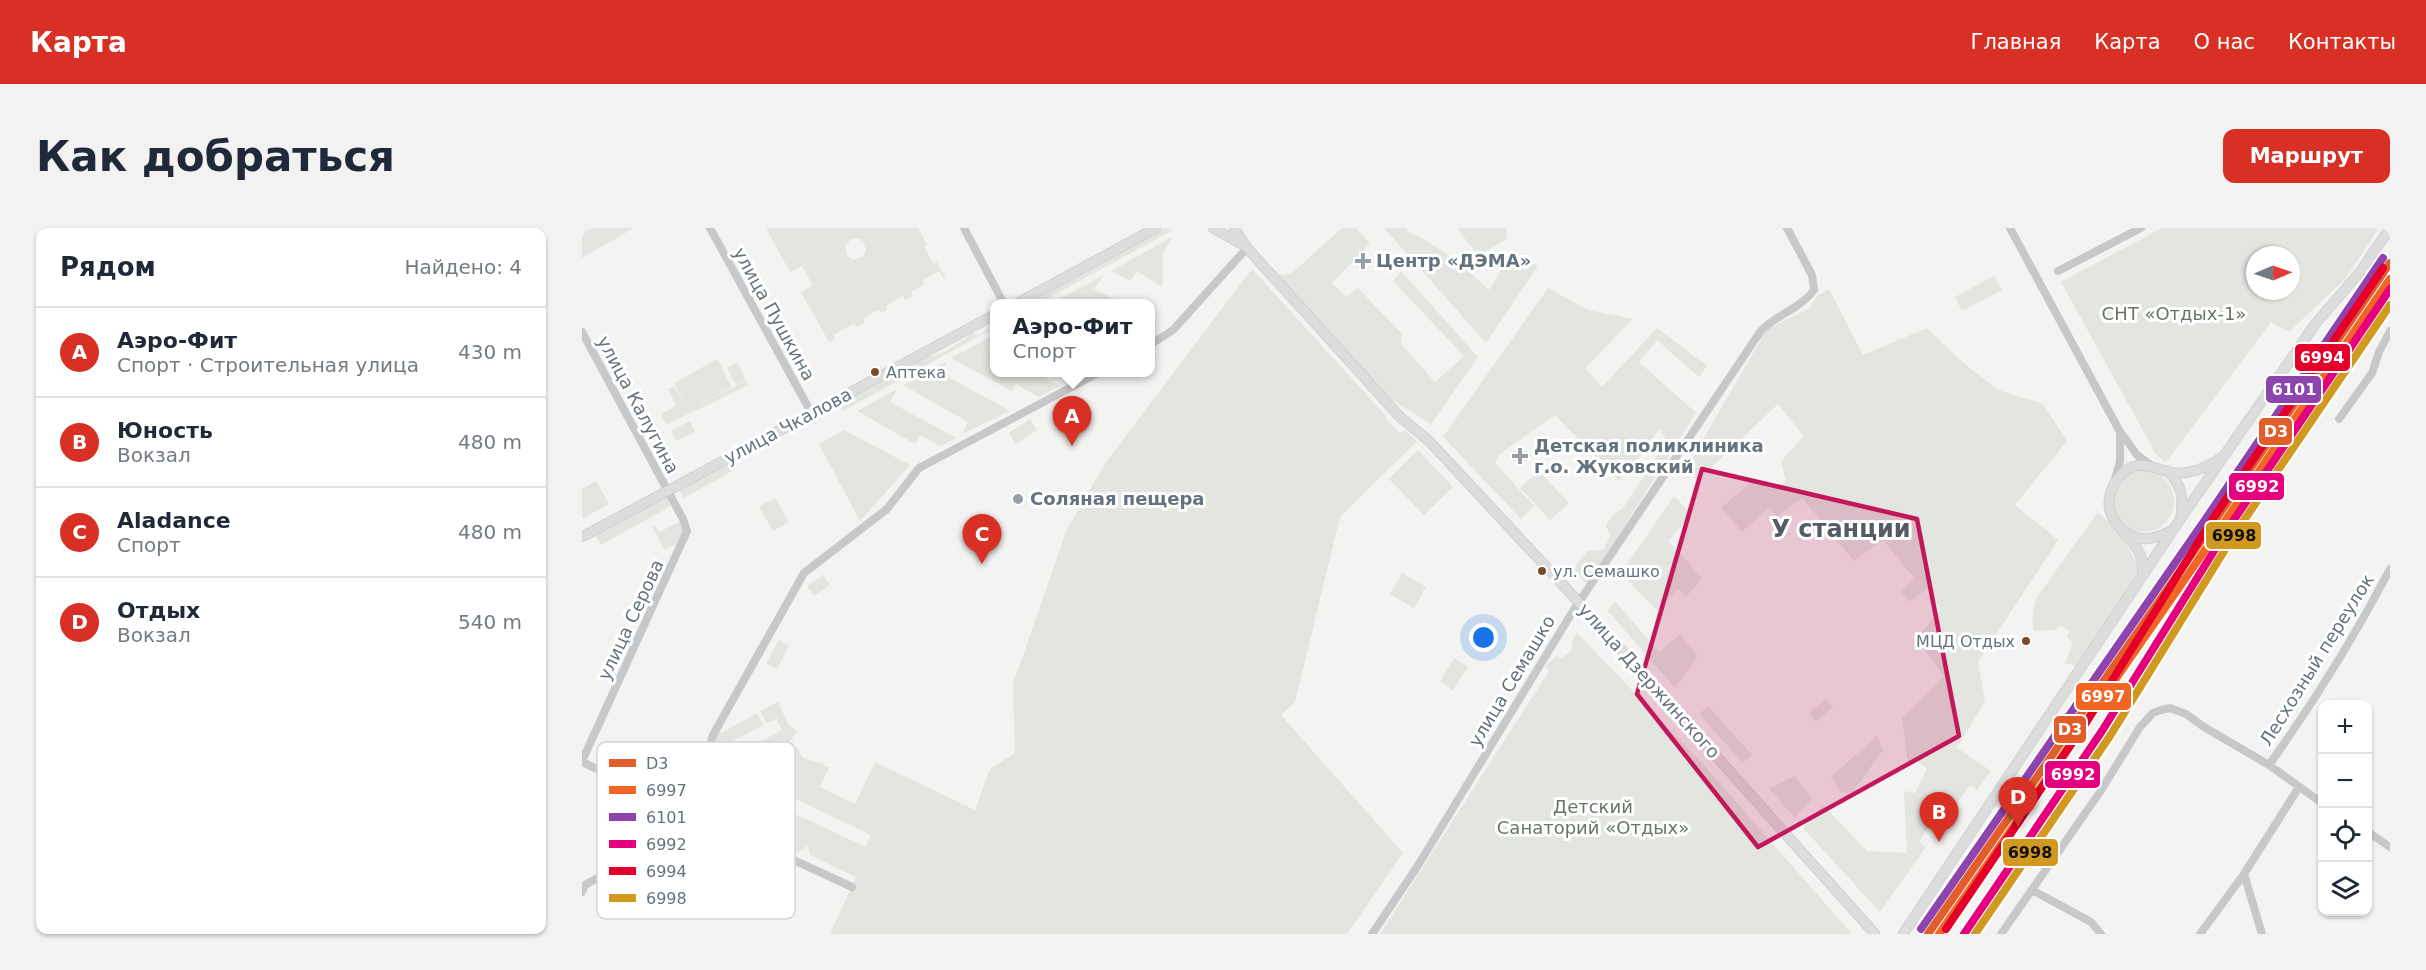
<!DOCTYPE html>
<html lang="ru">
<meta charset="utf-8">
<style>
:root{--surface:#fff;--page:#f2f2f3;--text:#1f2937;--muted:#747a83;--line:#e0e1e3;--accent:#d93025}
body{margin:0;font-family:"DejaVu Sans",sans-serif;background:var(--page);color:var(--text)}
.controls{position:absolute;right:18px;bottom:18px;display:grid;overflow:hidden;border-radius:12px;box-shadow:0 2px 4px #0004}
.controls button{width:54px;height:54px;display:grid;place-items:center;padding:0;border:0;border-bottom:2px solid var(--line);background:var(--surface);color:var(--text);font:30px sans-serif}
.compass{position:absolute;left:1664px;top:18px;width:54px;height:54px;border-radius:50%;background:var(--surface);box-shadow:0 2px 4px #0004;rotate:88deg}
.you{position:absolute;left:902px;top:410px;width:21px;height:21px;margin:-15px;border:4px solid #fff;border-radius:50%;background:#1a73e8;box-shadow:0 0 0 9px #1a73e833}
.badge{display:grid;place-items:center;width:39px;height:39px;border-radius:50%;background:var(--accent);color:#fff;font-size:20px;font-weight:700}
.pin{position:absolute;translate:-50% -50px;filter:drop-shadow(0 2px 3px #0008)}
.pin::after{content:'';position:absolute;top:32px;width:21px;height:18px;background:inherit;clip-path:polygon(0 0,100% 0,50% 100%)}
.popup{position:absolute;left:408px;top:71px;width:165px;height:78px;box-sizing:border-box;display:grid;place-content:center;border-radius:12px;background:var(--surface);filter:drop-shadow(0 2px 4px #0005);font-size:20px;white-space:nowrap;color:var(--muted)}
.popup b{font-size:22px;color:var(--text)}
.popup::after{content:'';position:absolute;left:50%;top:100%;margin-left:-12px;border:12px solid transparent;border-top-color:var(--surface)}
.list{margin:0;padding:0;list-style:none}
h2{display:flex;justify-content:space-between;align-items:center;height:78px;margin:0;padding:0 24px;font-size:26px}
h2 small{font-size:20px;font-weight:400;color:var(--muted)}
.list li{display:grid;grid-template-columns:39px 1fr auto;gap:18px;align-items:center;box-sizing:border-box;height:90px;padding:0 24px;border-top:2px solid var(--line)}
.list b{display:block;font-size:22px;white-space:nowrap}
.list p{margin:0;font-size:20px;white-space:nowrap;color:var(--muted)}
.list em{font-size:20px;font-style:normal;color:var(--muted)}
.icon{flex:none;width:33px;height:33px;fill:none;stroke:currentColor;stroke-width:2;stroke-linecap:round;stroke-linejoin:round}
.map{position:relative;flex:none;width:1808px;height:706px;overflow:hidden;border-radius:12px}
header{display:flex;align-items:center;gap:36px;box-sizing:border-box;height:84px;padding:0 30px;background:var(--accent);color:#fff}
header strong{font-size:28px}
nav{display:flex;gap:33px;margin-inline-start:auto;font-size:21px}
.intro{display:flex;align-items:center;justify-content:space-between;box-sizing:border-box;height:144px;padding:0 36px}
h1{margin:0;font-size:42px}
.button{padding:15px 27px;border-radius:12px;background:var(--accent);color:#fff;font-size:21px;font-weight:700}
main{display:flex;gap:36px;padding:0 36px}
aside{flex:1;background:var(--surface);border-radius:12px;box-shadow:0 2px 4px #0004}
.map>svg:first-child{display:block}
.green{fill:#e2e5e0;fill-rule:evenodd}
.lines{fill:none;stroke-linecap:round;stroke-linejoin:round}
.major-casing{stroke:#d0d0d1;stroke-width:11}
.minor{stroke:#c7c8c9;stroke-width:8}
.major{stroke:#ddd;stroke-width:9}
.rail-1-casing{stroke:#fff;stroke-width:12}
.rail-2-casing{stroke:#fff;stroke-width:12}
.rail-3-casing{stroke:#fff;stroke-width:12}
.rail-4-casing{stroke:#fff;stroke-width:12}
.rail-5-casing{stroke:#fff;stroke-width:12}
.rail-6-casing{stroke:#fff;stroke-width:12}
.rail-1{stroke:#e15d29;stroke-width:8}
.rail-2{stroke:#f26522;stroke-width:8}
.rail-3{stroke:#8e44ad;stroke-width:8}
.rail-4{stroke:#e5007d;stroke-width:8}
.rail-5{stroke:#e4002b;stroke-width:8}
.rail-6{stroke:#d29920;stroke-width:8}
.marked{fill:#c2185b;fill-opacity:0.2;stroke:#c2185b;stroke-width:4.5;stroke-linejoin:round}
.poi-dot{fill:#979fa7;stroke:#fff;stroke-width:2}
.bus-dot{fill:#7a4b2a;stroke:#fff;stroke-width:2}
.labels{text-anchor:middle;stroke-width:6;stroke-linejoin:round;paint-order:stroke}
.bus-label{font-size:16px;fill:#65727f;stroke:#fff;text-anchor:start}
.poi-label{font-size:18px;font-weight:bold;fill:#65727f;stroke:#fff;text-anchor:start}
.street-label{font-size:18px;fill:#65727f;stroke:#fff}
.park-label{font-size:18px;fill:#677664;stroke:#fff}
.district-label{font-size:24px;font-weight:bold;fill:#535c64;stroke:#fff}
.key{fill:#fff;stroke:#d1d5d9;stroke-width:1.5}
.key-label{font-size:16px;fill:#65727f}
.line-badge{stroke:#fff;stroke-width:2}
.badge-label{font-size:16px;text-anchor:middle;font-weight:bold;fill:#fff}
.pale-badge-label{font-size:16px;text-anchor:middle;font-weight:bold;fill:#111}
</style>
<header>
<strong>Карта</strong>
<nav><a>Главная</a><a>Карта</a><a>О нас</a><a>Контакты</a></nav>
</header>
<div class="intro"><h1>Как добраться</h1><a class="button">Маршрут</a></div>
<main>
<aside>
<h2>Рядом<small>Найдено: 4</small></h2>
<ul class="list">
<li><span class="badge">A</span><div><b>Аэро-Фит</b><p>Спорт · Строительная улица</p></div><em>430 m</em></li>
<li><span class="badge">B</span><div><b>Юность</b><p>Вокзал</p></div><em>480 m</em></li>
<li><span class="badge">C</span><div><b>Aladance</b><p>Спорт</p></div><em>480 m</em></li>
<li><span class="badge">D</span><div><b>Отдых</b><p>Вокзал</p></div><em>540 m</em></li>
</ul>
</aside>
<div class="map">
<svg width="1808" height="706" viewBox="0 0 1808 706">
<rect width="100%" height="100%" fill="#f3f3f1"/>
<path class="green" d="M0 0H52L0 30Z
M184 0H336L345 16 342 18 351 36 355 34 364 50 362 51 357 43 340 53 342 57 329 64 330 68 323 72 321 68 304 78 305 82 299 85 296 82 281 90 283 95 275 99 272 95 251 107 253 111 247 114 219 64 231 58 220 38 208 44ZM276 10 282 14 284 23 281 29 271 32 265 28 263 18 269 11Z
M583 0 591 2 457 75 444 76Z
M760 0H774L788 15 750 55 764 69 776 60 820 106 819 116 853 154 882 128 811 53 819 43 896 129 849 196 808 171 694 47 709 46Z
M802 0H825V3C857 17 882 39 907 62L922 38 946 33 956 38 904 115Z
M875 0H925L924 11 896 28Z
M1580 0H1797L1764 50 1707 104 1689 94 1584 234 1574 226 1479 54ZM1673 27H1709V63H1673Z
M590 9 581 26 580 59 555 43 548 53 529 43Z
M670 41 804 188 803 190 818 205 822 202 835 213 758 289 713 474 699 487 821 625 765 706H248L274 649 228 627 226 618 214 626 136 590 139 586 123 577 137 554 132 550 131 536 140 528 143 533 200 502 194 491 185 495 178 483 196 474 207 498 215 502 207 516 215 520 220 529 243 537 241 539H247L238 559 273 576 293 534 393 582 408 541 433 525 431 456 485 301 524 234ZM170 550 289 607 284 619 161 562H164Z
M522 47 512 61 540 75H471Z
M1412 48 1420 62 1380 83 1373 69Z
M966 60 1006 82 1051 91 1003 140 1020 159 1075 100 1125 138 1117 149 1075 112 1057 134 1114 185 1005 357 992 340 1005 323 1021 322 1028 309 1024 297 1032 286 1042 279 1082 217 1083 208 1077 201 1063 222 1037 253 973 187 916 227 913 235 952 278 939 291 861 209Z
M1247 61 1281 127 1345 100 1378 132 1416 162 1461 176 1485 213 1433 277 1476 312 1396 434 1403 473 1375 520 1409 543 1395 562 1388 557 1361 594 1353 589 1337 614 1344 619 1298 684 1221 600 1241 577 1285 623 1325 625 1322 563 1333 565 1345 541 1334 532 1326 538 1320 489 1362 448 1334 411 1358 382 1345 361 1327 374 1318 363 1332 350 1301 312 1272 333 1220 270 1195 289 1187 280 1160 304 1139 280 1170 253 1190 261 1204 254 1199 233 1222 208 1196 176 1115 253 1105 239 1185 101 1227 81 1235 68Z
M412 98V100L261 183 258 176 345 129C362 127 377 115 390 105L396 107Z
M412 107 407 121 412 123V144L453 145 478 158 456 169 434 156 430 163 369 130Z
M135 131 150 159 111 180 164 153 166 157 84 197 79 186 94 178 86 161 92 158 107 182 92 155Z
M365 133 359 145 428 183 380 206 386 194 321 157Z
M155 134 164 152 154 157 145 140Z
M315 161 308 174 374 210 358 218 339 207 333 216 275 183Z
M448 191 455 202 434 216 427 205Z
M108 193 113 204 94 213 89 202Z
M262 202 328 237 278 293 237 216Z
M836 222 871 259 842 287 807 251Z
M149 233 154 241 102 270 97 261Z
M1530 273a31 31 0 1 1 62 0a31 31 0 1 1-62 0Z
M957 243 987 275 968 292 938 260Z
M14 253 27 276 0 291V261Z
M84 268 89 278 19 317 13 307Z
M1092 268 1109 286 1087 313 1120 350 1104 369 1096 361 1075 383 1039 345Z
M193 270 207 294 191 303 177 279Z
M1516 284C1534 300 1552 322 1558 346L1497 439 1483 435 1491 415 1485 409 1488 403 1479 397 1473 402 1452 403C1449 393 1451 379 1455 369Z
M100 293 102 301 98 314 83 322 70 299 73 297 77 304Z
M820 345 844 359 832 380 808 366Z
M241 347 248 357 232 368 225 358Z
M1033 373 1077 424 1098 406 1116 428 1093 460 1026 383Z
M995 405 1121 536 1270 706H798L967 443 963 439 975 427 979 431 990 422V413Z
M197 412 207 418 195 441 184 435Z
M872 430 886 439 871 462 858 454Z
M1244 471 1251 479 1234 494 1227 485Z
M1126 478 1170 527 1161 535 1117 486Z
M175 485 181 497 136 521 126 523 134 502 139 505Z
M1295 508 1301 522 1270 565 1259 564 1249 549Z
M1212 548 1231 571 1213 590 1187 561Z
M135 655 149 661 140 682 125 675Z"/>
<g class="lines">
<g class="major-casing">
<path id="major" d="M631 0 663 18
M652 0 665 20 818 189 847 213 983 359 1293 706
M434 76 574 0
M1586 243C1599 256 1602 269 1599 287
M1543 304C1559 315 1573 311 1589 303
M0 309 412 87
M1561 345C1561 337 1560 329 1556 322 1545 304 1522 292 1528 267 1531 255 1536 248 1546 241 1561 233 1572 240 1587 244 1605 248 1625 240 1639 230
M1321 706 1599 290 1734 95 1778 44 1808 0"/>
</g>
<path class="minor" d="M128 0 230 186
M382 0 422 76
M1428 0 1537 202 1555 227 1569 237
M1476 43 1559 0
M0 104 101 291 105 303 0 533
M568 117 591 102 665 20
M1757 191 1790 145 1797 124 1808 103
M1533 251 1538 234V207
M0 534 270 659
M1687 537C1732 474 1772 410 1808 341
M130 594C152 557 154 557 126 523L131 507 222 345 305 281 337 240 518 144
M1786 604 1808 619
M1662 646 1680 706
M1450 662 1509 694 1519 706
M0 664 3 657 19 648 52 558
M790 706 835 639 991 383 1178 104C1193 87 1218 81 1232 62L1230 47 1205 0
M1419 706 1518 564 1558 499 1571 485 1579 482 1588 480 1604 486 1622 499 1687 537 1740 575
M1618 706 1662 646 1717 559"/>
<use href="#major" class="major"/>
<g class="rail-1-casing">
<path id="rail-1" d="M1346 706 1632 294 1808 35"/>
</g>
<g class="rail-2-casing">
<path id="rail-2" d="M1357 706 1639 299 1808 51"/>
</g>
<g class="rail-3-casing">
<path id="rail-3" d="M1339 701 1625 289 1801 30"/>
</g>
<g class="rail-4-casing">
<path id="rail-4" d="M1382 706 1520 503 1645 302 1808 61"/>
</g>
<g class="rail-5-casing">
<path id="rail-5" d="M1364 701 1505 493 1630 292 1801 40"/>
</g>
<g class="rail-6-casing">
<path id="rail-6" d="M1393 706 1528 508 1652 307 1808 77"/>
</g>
<use href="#rail-1" class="rail-1"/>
<use href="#rail-2" class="rail-2"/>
<use href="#rail-3" class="rail-3"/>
<use href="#rail-4" class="rail-4"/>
<use href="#rail-5" class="rail-5"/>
<use href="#rail-6" class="rail-6"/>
</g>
<path class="marked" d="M1120 241 1335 291 1377 508 1176 619 1055 466Z"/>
<g class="poi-dot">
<path d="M778 24h6v6h6v6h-6v6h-6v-6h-6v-6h6z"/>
<path d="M935 219h6v6h6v6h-6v6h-6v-6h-6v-6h6z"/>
<circle cx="436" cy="271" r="6"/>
</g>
<g class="bus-dot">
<circle cx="293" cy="144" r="5"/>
<circle cx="960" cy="343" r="5"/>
<circle cx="1444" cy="413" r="5"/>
</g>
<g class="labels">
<g class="bus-label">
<text x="304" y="150">Аптека</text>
<text x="971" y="349">ул. Семашко</text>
<text x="1433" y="419" text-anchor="end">МЦД Отдых</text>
</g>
<g class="poi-label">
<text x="794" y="39">Центр «ДЭМА»</text>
<text x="952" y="224">Детская поликлиника<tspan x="952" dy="21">г.о. Жуковский</tspan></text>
<text x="448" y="277">Соляная пещера</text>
</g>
<g class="street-label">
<text transform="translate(192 86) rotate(61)" y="6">улица Пушкина</text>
<text transform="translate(56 177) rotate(62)" y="6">улица Калугина</text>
<text transform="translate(206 198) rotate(-28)" y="6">улица Чкалова</text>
<text transform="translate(49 392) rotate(-65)" y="6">улица Серова</text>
<text transform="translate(1735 432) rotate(-58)" y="6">Лесхозный переулок</text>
<text transform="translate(930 453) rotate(-59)" y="6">улица Семашко</text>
<text transform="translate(1067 453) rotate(48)" y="6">улица Дзержинского</text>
</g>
<g class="park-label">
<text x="1592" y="92">СНТ «Отдых-1»</text>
<text x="1011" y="585">Детский<tspan x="1011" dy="21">Санаторий «Отдых»</tspan></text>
</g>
<g class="district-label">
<text x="1259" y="309">У станции</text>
</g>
</g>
<rect x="15" y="514" width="198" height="177" rx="9" class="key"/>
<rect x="27" y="531" width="27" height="8" fill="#e15d29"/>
<rect x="27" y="558" width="27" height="8" fill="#f26522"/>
<rect x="27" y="585" width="27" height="8" fill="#8e44ad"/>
<rect x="27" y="612" width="27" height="8" fill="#e5007d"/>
<rect x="27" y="639" width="27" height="8" fill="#e4002b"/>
<rect x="27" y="666" width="27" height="8" fill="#d29920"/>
<g class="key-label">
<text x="64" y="541">D3</text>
<text x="64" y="568">6997</text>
<text x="64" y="595">6101</text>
<text x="64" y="622">6992</text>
<text x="64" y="649">6994</text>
<text x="64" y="676">6998</text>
</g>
<g class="line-badge">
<rect x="1712" y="115" width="57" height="29" rx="6" fill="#e4002b"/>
<rect x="1683" y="147" width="57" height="29" rx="6" fill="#8e44ad"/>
<rect x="1676" y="189" width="35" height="29" rx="6" fill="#e15d29"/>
<rect x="1646" y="244" width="57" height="29" rx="6" fill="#e5007d"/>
<rect x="1623" y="293" width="57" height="29" rx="6" fill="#d29920"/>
<rect x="1493" y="454" width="57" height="29" rx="6" fill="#f26522"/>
<rect x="1471" y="487" width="34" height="29" rx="6" fill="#e15d29"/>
<rect x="1462" y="532" width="57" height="29" rx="6" fill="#e5007d"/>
<rect x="1420" y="610" width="57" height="29" rx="6" fill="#d29920"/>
</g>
<g class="badge-label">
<text x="1740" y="135">6994</text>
<text x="1712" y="167">6101</text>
<text x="1694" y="209">D3</text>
<text x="1675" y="264">6992</text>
<text x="1521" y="474">6997</text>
<text x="1488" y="507">D3</text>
<text x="1491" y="552">6992</text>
</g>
<g class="pale-badge-label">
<text x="1652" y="313">6998</text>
<text x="1448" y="630">6998</text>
</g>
</svg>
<div class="controls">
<button>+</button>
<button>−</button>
<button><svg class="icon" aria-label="locate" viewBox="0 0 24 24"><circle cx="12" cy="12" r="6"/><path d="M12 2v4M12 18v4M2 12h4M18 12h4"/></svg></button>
<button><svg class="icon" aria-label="layers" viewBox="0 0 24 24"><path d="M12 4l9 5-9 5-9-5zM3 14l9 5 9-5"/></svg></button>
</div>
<svg class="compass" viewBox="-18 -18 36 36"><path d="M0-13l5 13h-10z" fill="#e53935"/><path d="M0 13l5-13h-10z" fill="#747a83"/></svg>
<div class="you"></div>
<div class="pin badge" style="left:490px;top:218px">A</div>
<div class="popup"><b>Аэро-Фит</b>Спорт</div>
<div class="pin badge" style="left:1357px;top:614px">B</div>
<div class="pin badge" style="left:400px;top:336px">C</div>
<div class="pin badge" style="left:1436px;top:599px">D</div>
</div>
</main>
